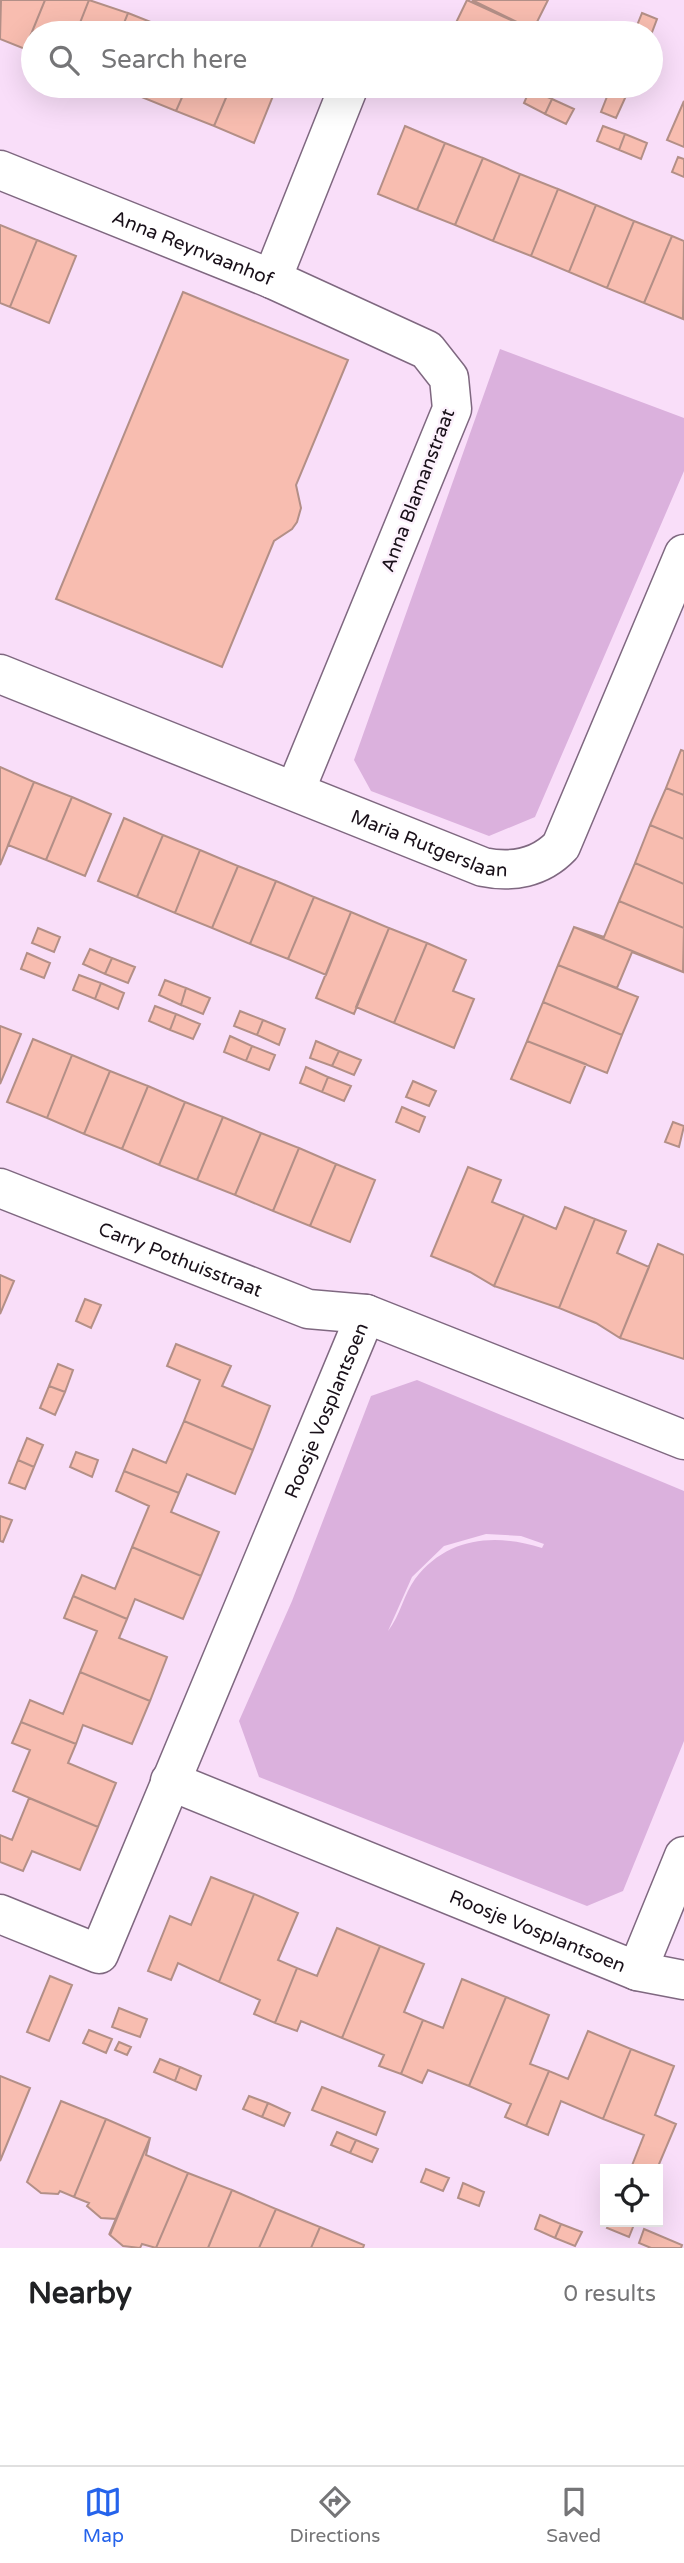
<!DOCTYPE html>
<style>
:root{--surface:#fff;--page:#f2f2f2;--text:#202124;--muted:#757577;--line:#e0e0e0;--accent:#2563eb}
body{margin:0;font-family:"Varela Round",sans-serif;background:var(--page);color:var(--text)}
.controls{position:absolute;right:21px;bottom:21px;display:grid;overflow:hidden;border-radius:0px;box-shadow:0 7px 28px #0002}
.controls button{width:63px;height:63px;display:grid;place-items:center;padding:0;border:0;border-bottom:2px solid var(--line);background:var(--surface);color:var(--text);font:35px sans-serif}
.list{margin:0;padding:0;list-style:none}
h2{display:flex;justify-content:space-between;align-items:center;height:91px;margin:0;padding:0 28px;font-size:30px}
h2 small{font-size:23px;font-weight:400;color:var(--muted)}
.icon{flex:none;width:38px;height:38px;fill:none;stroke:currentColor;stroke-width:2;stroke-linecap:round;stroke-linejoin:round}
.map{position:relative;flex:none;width:684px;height:2248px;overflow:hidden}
.search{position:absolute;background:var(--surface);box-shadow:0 7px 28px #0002;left:21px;right:21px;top:21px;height:77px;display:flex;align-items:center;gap:18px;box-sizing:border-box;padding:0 24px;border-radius:38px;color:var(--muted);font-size:26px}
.sheet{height:217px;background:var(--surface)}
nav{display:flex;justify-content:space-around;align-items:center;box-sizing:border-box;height:98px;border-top:2px solid var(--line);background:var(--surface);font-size:19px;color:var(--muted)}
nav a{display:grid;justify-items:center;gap:4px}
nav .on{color:var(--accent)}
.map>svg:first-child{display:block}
.green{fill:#dbb1dd;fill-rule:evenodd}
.building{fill:#f8bdb0;stroke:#b38f87;stroke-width:2}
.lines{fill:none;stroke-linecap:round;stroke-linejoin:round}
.minor-casing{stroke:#7f6880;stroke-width:41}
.minor{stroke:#fff;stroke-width:38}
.labels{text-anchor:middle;stroke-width:5;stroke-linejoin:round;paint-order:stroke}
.street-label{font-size:19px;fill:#191019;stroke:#fcf1fc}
</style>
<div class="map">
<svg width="684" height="2248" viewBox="0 0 684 2248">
<rect width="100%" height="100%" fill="#f9def9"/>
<path class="green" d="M500 349 684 418V471L535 817 489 836 371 791 354 760Z
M417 1380 684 1491V1741L623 1891 587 1906 259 1777 239 1721 292 1601 371 1396ZM486 1534 521 1536 544 1544 542 1548C495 1533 447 1537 415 1579 404 1594 400 1616 388 1631L412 1577 444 1546Z"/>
<path class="building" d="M1 0H45L25 49 0 39Z
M45 0H89L76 33H33V52L25 49Z
M89 0 128 13 120 33H76Z
M467 0 533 30 532 33H451Z
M472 0H548L533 30Z
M128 13 166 28 164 33H120Z
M642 13 657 19 651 35 634 33Z
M114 86H143L139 96Z
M143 86H187L176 111 139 96Z
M187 86H231L214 126 176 111Z
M231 86H277L254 143 214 126Z
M530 89 552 99 545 114 524 103Z
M610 89 626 96 616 118 601 112Z
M552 99 574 109 566 124 545 114Z
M684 101V147L667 140Z
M405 126 445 143 417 210 378 194Z
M603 126 625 134 619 150 597 141Z
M625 134 647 143 641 159 619 150Z
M445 143 483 158 455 225 417 210Z
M678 157 684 159V177L672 172Z
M483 158 520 174 493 241 455 225Z
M520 174 558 189 531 256 493 241Z
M558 189 596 205 569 272 531 256Z
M596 205 634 221 607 288 569 272Z
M634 221 672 236 644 303 607 288Z
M0 225 37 240 10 307 0 303Z
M672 236 684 241 683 319 644 303Z
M37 240 76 256 49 323 10 307Z
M183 292 348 360 296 485 301 508 297 522 292 529 274 541 222 667 56 599Z
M681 750 684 751V795L666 788Z
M0 767 34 782 0 865Z
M34 782 72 797 46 860 8 845Z
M666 788 684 795V839L650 825Z
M72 797 111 814 85 876 46 860Z
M124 818 163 835 137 897 98 881Z
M650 825 684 839V884L635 863Z
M163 835 200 850 175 913 137 897Z
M200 850 238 866 212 928 175 913Z
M635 863 684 884V928L619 901Z
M238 866 276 881 250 944 212 928Z
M276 881 314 897 288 959 250 944Z
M314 897 351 912 326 975 288 959Z
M619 901 684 928 683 972 574 927 604 937Z
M351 912 389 928 354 1014 316 998Z
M574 927 683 972 632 952 617 988 558 965Z
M38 928 60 937 54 952 32 943Z
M389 928 427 943 394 1023 356 1007Z
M427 943 466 960 453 991 474 999 454 1048 394 1023Z
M90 949 112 958 105 974 83 964Z
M27 953 50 963 44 978 21 969Z
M112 958 135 967 128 983 105 974Z
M558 965 638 997 622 1035 543 1002Z
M79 975 101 983 95 999 73 990Z
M165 980 186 988 181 1005 159 995Z
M101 983 124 993 118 1009 95 999Z
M186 988 210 998 203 1014 181 1005Z
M543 1002 622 1035 607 1073 527 1041Z
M155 1006 176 1014 170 1030 149 1021Z
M240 1011 263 1020 257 1035 234 1026Z
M176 1014 200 1024 193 1039 170 1030Z
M263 1020 285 1029 279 1045 257 1035Z
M0 1026 21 1034 0 1084Z
M230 1036 252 1046 246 1061 224 1052Z
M33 1039 72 1055 47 1118 7 1102Z
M316 1041 339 1051 332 1066 310 1058Z
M527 1041 586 1064 570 1103 511 1079Z
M252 1046 275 1055 269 1070 246 1061Z
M339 1051 361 1060 354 1075 332 1066Z
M72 1055 110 1071 84 1134 47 1118Z
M306 1067 328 1077 322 1092 300 1083Z
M110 1071 148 1086 122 1149 84 1134Z
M328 1077 351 1086 344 1101 322 1092Z
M413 1081 436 1091 429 1106 406 1097Z
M148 1086 185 1102 159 1165 122 1149Z
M185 1102 223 1117 197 1180 159 1165Z
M402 1107 425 1117 419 1132 396 1122Z
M223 1117 261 1133 235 1195 197 1180Z
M673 1122 684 1126 679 1147 665 1142Z
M261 1133 299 1148 273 1211 235 1195Z
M299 1148 336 1164 310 1226 273 1211Z
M336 1164 375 1180 350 1242 310 1226Z
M468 1167 501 1180 492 1202 524 1215 494 1286 470 1272 431 1256Z
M565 1207 595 1219 559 1308 494 1286 524 1215 556 1229Z
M595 1219 626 1231 617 1253 649 1267 620 1338 596 1323 559 1308Z
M658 1244 684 1255V1359L620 1338Z
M0 1275 14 1281 0 1314Z
M85 1299 101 1305 91 1328 76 1321Z
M176 1344 231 1366 222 1386 270 1406 253 1450 184 1421 200 1380 167 1366Z
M58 1364 73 1370 65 1392 49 1386Z
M49 1386 65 1392 55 1415 40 1408Z
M184 1421 253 1450 235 1494 187 1474 179 1493 124 1471 133 1449 166 1463Z
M27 1438 43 1445 34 1467 18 1460Z
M76 1452 98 1460 92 1477 70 1467Z
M18 1460 34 1467 25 1489 9 1483Z
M124 1471 179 1493 171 1512 219 1532 201 1576 132 1547 149 1506 116 1491Z
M0 1516 12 1520 3 1542 0 1541Z
M132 1547 201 1576 183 1619 135 1599 127 1619 73 1596 82 1575 115 1589Z
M73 1596 127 1619 119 1638 167 1657 150 1701 80 1672 97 1631 64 1618Z
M80 1672 150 1701 132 1744 83 1725 76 1744 21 1722 30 1700 63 1714Z
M21 1722 76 1744 68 1763 116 1783 98 1827 13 1791 30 1750 12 1743Z
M29 1798 98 1827 80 1870 32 1851 23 1871 0 1862V1835L12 1840Z
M211 1877 254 1894 219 1982 178 1963 171 1980 148 1971 170 1916 191 1925Z
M254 1894 298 1913 278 1960 297 1968 275 2023 254 2014 260 2000 219 1982Z
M337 1928 380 1946 342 2038 301 2021 297 2031 275 2023 297 1968 317 1976Z
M380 1946 424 1964 404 2012 423 2020 401 2074 379 2066 384 2055 342 2038Z
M50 1976 72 1985 49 2041 27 2032Z
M462 1979 506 1997 469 2086 428 2070 422 2083 401 2074 423 2020 443 2028Z
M506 1997 549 2015 530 2064 549 2071 526 2126 505 2117 511 2104 469 2086Z
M119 2008 147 2019 140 2037 112 2027Z
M89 2030 112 2039 106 2053 83 2043Z
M588 2031 631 2049 603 2119 561 2101 548 2135 526 2126 549 2071 568 2079Z
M119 2042 131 2047 127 2055 115 2050Z
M631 2049 674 2066 655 2115 676 2124 657 2169 631 2168 644 2135 603 2119Z
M160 2059 180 2067 175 2081 154 2072Z
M180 2067 201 2076 196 2090 175 2081Z
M0 2076 30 2088 0 2161Z
M322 2087 385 2112 376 2135 312 2110Z
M249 2096 268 2103 262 2117 243 2109Z
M61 2101 106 2119 74 2197 60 2191 58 2194 41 2193 27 2182Z
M268 2103 290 2113 284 2126 262 2117Z
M106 2119 150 2138 109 2235 116 2219 101 2218 87 2206 89 2203 74 2197Z
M337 2132 356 2140 350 2153 331 2145Z
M150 2138 146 2155 188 2173 156 2248 142 2244 140 2248 123 2246 110 2235Z
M356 2140 378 2149 372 2162 350 2153Z
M426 2169 449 2178 443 2191 421 2182Z
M188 2173 232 2190 208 2248H156Z
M463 2183 484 2192 479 2206 458 2198Z
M232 2190 276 2209 259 2248H208Z
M276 2209 320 2227 311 2248H259Z
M540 2215 561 2224 555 2238 535 2229Z
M610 2222H635L629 2237 607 2228Z
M561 2224 582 2232 575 2246 555 2238Z
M320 2227 364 2245 363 2248H311Z
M644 2229 682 2245 681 2248H651L639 2243Z"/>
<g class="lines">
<g class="minor-casing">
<g id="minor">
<path id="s1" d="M0 170 272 279 427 350 449 378 452 409 295 791"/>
<path d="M272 279 349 86"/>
<path id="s2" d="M0 674 483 867C512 873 540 868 561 846L684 554"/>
<path id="s3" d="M0 1188 308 1309 366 1314 684 1440"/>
<path id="s4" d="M170 1781 637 1971 684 1856"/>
<path id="s5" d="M0 1914 99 1954 366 1314"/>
<path d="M637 1971 684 1980"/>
</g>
</g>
<use href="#minor" class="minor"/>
</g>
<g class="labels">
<g class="street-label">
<text dy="7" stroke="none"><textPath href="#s1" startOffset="208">Anna Reynvaanhof</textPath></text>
<text transform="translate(417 490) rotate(-69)" y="7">Anna Blamanstraat</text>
<text dy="7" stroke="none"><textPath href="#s2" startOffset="462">Maria Rutgerslaan</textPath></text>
<text dy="7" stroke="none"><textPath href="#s3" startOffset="194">Carry Pothuisstraat</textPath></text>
<text dy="7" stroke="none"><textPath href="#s5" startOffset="696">Roosje Vosplantsoen</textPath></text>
<text dy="7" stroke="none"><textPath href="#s4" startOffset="397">Roosje Vosplantsoen</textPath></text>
</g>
</g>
</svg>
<div class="controls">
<button><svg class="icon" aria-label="locate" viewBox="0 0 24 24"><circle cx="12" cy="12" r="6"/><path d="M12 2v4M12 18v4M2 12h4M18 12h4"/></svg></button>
</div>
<div class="search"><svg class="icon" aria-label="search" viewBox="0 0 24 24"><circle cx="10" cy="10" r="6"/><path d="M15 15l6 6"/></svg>Search here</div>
</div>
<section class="sheet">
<h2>Nearby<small>0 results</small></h2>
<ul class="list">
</ul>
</section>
<nav>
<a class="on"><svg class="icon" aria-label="map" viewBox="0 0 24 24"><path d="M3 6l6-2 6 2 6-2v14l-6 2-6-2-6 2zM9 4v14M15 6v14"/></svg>Map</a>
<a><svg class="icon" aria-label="directions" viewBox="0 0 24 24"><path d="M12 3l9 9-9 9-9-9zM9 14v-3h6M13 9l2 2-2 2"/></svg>Directions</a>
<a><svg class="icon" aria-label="saved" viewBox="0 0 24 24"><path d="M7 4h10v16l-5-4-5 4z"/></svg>Saved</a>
</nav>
